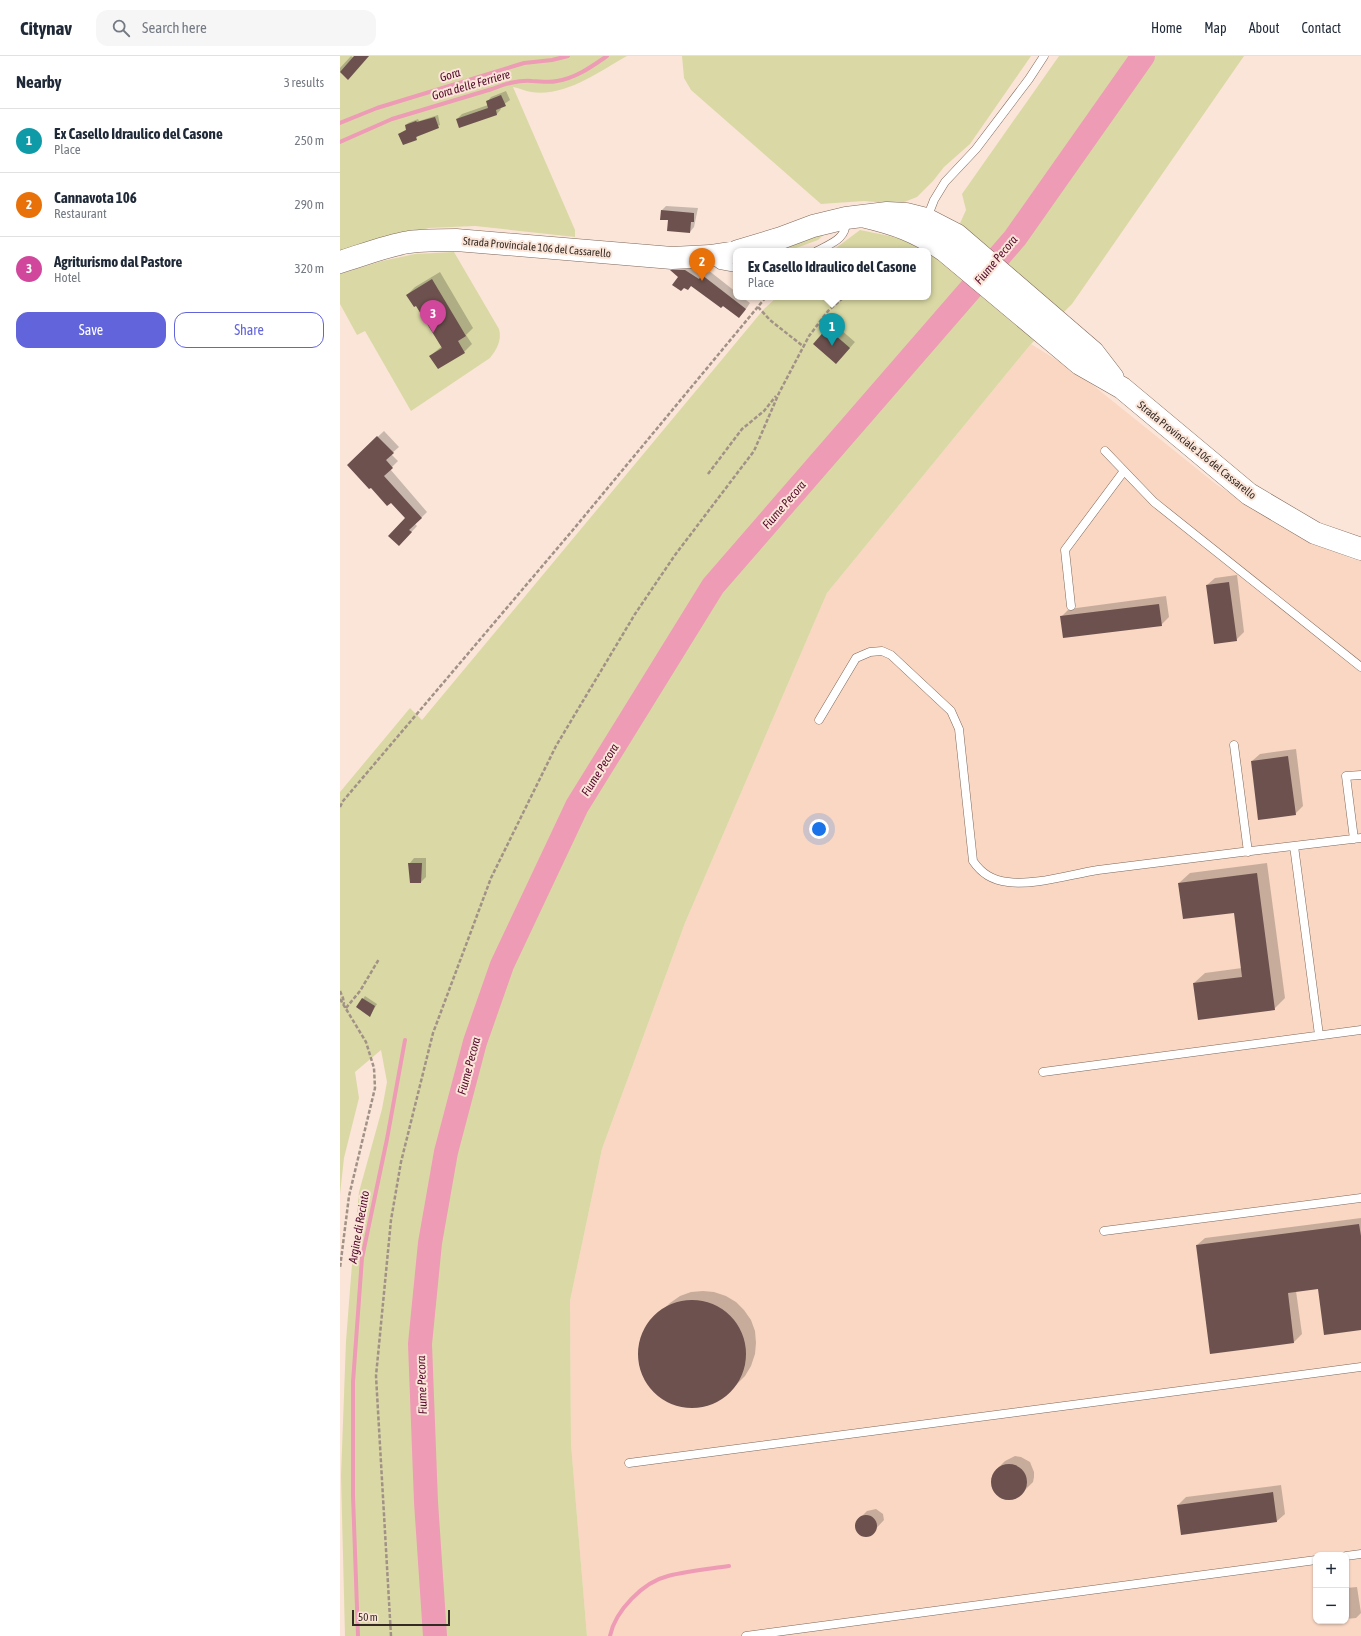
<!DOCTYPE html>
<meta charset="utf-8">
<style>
:root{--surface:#fff;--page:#f6f6f7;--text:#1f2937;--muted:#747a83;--line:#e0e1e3;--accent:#6264dc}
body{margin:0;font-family:"Asap Condensed",sans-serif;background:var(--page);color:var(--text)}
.controls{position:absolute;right:12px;bottom:12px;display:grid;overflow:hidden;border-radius:8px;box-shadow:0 1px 3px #0004}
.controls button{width:36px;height:36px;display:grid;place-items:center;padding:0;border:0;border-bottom:1px solid var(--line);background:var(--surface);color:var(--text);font:20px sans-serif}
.scale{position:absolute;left:12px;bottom:10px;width:98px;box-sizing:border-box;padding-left:4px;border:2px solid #342a24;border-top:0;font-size:11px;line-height:14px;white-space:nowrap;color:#342a24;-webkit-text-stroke:3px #fbe5d8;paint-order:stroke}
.you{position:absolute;left:479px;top:773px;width:14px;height:14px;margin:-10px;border:3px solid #fff;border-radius:50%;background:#1a73e8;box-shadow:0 0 0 6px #1a73e833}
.badge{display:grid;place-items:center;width:26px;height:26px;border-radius:50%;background:var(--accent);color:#fff;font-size:13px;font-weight:700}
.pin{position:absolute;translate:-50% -33px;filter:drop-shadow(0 1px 2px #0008)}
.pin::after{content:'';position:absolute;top:21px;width:14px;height:12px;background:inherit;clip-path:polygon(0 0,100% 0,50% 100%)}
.popup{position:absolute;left:393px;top:192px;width:198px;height:52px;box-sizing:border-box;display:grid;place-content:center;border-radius:8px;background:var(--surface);filter:drop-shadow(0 1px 3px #0005);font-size:13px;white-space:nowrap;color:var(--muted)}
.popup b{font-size:15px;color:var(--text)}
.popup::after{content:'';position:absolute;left:50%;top:100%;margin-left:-8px;border:8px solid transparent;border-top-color:var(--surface)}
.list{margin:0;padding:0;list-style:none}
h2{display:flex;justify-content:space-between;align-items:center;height:52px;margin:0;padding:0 16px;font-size:17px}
h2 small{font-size:13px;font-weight:400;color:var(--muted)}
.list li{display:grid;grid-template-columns:26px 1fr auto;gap:12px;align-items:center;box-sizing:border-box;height:64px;padding:0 16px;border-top:1px solid var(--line)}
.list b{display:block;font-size:15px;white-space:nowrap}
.list p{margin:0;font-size:13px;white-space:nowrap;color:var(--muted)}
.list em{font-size:13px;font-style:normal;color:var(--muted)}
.actions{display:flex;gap:8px;padding:12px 16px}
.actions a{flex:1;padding:9px 0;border:1px solid var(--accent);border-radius:12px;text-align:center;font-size:14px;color:var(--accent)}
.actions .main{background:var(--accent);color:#fff}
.icon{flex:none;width:22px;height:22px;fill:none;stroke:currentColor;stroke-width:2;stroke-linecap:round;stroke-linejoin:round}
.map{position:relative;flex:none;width:1021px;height:1580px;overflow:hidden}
header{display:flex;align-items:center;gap:24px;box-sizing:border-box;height:56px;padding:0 20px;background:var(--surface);border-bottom:1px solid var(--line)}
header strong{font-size:19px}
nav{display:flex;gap:22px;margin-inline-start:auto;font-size:14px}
.search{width:280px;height:36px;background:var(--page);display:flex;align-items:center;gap:10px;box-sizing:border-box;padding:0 14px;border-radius:12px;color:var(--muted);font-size:15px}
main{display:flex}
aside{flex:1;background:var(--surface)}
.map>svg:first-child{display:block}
.built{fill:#f9d7c3;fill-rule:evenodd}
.green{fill:#dad9a5}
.shadow{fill:#0003}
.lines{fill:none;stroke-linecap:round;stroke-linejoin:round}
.stream{stroke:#ee9bb6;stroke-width:4}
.river{stroke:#ee9bb6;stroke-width:24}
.building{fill:#6c514e}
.lane-casing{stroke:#7e6759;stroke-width:9}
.secondary-casing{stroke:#7e6759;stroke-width:23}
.path{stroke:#a19187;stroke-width:2.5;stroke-dasharray:4 2;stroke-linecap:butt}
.lane{stroke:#fff;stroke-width:8}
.secondary{stroke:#fff;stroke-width:22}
.labels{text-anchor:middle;stroke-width:4;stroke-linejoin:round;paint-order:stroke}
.street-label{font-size:11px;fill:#342a24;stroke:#fbe5d8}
.water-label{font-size:12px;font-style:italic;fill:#540a2c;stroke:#fbe5d8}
</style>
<header>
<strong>Citynav</strong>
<div class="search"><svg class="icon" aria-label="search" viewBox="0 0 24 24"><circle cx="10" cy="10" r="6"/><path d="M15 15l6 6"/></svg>Search here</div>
<nav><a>Home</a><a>Map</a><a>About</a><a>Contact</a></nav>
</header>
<main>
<aside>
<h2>Nearby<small>3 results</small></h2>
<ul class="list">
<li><span class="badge" style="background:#0f9aa8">1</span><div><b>Ex Casello Idraulico del Casone</b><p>Place</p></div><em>250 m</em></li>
<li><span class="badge" style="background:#e8710a">2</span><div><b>Cannavota 106</b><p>Restaurant</p></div><em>290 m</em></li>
<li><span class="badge" style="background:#d1479c">3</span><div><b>Agriturismo dal Pastore</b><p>Hotel</p></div><em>320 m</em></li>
</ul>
<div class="actions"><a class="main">Save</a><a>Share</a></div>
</aside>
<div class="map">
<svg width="1021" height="1580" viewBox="0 0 1021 1580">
<rect width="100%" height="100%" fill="#fbe5d8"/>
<path class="built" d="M691 288 739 318 877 429 952 476 1012 503 1021 505V1580H247L231 1388 230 1245 262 1093 345 867 487 537ZM976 1499H1006V1565H976Z"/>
<path class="green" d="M0 0H287C258 16 226 41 191 36 185 35 179 32 173 31L235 174V181L135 170 89 172 0 197Z
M342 0H691L630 88 604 111 593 125 577 141 559 148 524 145 481 148 351 34 344 22Z
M719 0H904L732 248 691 288 487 537 345 867 262 1093 230 1245 231 1388 247 1580H5L1 1420 6 1285 12 1208 19 1136 42 1053 47 1026 41 994 15 1016 19 1042 4 1102 0 1138V736L70 652 82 664 424 253 437 241H588V195L602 207 626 154 622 138Z
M490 173 478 184 448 195H426Z
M520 174C538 178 574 183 588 195H492Z
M114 196 159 273C162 284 157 293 150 302L71 355 25 275 17 279 0 248V218L42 205 75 198Z"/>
<path class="shadow" d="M11 0 21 8 8 23 0 15V12Z
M166 35 170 44 160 51 161 53 157 58 117 63 122 58 148 49 147 46 151 41Z
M98 59 100 69 78 79 76 83 59 78 67 73 66 69 68 67 78 63 79 65Z
M326 150 358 152 354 171 350 176 329 163 322 154Z
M350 209 364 218 368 214 396 236V241H402L410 247 404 256 399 261 331 214 336 210Z
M100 216 133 272 126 279 132 288 124 296 90 300 102 290 76 249 67 239 75 231Z
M493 267 515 286 501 302 475 288Z
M44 375 59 391 51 398 58 405 50 413 87 456 75 468 77 470 65 483 67 462 51 445 31 430 8 409Z
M897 519 904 576 896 584 867 529 875 522Z
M826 540 829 561 821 569 721 561 729 553Z
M956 693 963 750 955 758 912 705 920 698Z
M74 802H86V821L81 826 70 807Z
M927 807 945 942 934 953 854 927 865 917 902 912 895 855 839 827 850 817Z
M25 940 37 948 30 960 18 950Z
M1021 1162V1273L979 1232 956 1235 962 1278 954 1286 871 1297 857 1189 865 1182Z
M363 1235 374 1236 386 1240 396 1246 404 1254 411 1264 415 1275 416 1287 415 1298 411 1310 405 1320 386 1339 376 1346 365 1350 353 1351 341 1350 330 1346 320 1340 311 1332 305 1322 301 1311 299 1299 301 1288 305 1276 311 1266 330 1247 340 1240 351 1236Z
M675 1400 681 1401 690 1406 694 1416V1421L693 1426 677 1442 666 1444 660 1442 653 1434 651 1423 657 1413 665 1405Z
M941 1429 945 1458 937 1465 838 1449 846 1441Z
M536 1453 543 1458 544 1464 530 1479 524 1480 519 1477 516 1468 519 1463 527 1455Z
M1017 1531 1021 1557 1016 1562 1006 1563V1532Z"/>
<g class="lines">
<path class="stream" d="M0 67 37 52 184 7 212 4 228 0
M0 86 52 63 152 33C165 28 177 24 192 25 200 25 208 27 217 25 236 22 251 11 267 0
M18 1580 13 1440V1326L22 1202 47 1083 65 984
M270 1580C275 1555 303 1526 328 1520 347 1515 369 1513 389 1510"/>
<path class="river" d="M95 1580 86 1446 80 1288 90 1187 106 1096 135 986 162 909 237 750 373 530 675 182 803 0"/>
</g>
<path class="building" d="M14 0H29L8 24 0 16Z
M161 39 166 50 156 54 157 59 119 72 116 63 148 52 146 45Z
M95 61 99 72 76 81 77 84 63 89 58 78 66 74 65 69 76 65 77 66Z
M321 154 354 157V166H351L350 177 327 175 328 164H320Z
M330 214H345L359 223 362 219 406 253 399 262 383 250 381 252 351 230 348 234 344 232 341 235 332 229 338 221Z
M92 223 126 280 118 285 125 297 98 313 89 300 102 292 76 250 74 251 66 239Z
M487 272 510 292 496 308 473 288Z
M37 380 54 397 46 404 53 412 44 420 82 462 69 474 72 476 59 490 48 480 65 462 51 447 47 450 31 432 29 433 7 409Z
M889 526 897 585 874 588 866 529Z
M819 548 822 570 723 582 720 560Z
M948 700 956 759 918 764 911 705Z
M68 807H82L81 827H70Z
M917 817 935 954 858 964 853 927 902 921 894 857 843 863 838 827Z
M22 942 35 950 30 961 16 951Z
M1019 1168 1021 1180V1274L984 1279 978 1233 948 1237 954 1287 870 1298 856 1189Z
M298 1298a54 54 0 1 1 108 0a54 54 0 1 1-108 0Z
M651 1426a18 18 0 1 1 36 0a18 18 0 1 1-36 0Z
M933 1436 937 1466 841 1479 837 1449Z
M515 1470a11 11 0 1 1 22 0a11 11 0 1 1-22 0Z"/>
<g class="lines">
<g class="lane-casing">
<path id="lane" d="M587 162 594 144 605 126 636 93 689 23 704 0
M477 195C492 187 507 183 506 163
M373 204 380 209 396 212
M765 395 814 446 1021 611
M731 550 725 494 784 415
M479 664 516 602 530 596 542 595 551 599 611 655 619 673 633 805C642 818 652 824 668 826 693 830 732 818 758 814 846 803 933 792 1021 782
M894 689 908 796
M1014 783 1006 720 1021 719
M954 790 979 979
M703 1016 1021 974
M764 1175 1021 1142
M289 1407 1021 1311
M1006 1500 1021 1498
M406 1580 976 1504"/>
</g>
<g class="secondary-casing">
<path id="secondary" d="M522 160C556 168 576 175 605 195L740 308 782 332 909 438 975 477 1021 493
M398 195 441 182 473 170 506 162 547 157 566 158 586 163 617 179 753 296 773 322
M0 206C23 199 45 190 69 186 85 184 101 184 116 184L332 202 370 200 396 196"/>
</g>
<path class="path" d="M418 251 430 264 464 291
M368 418 402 373 424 355 436 340
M0 751 3 745 232 475 426 241
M0 935 3 942 4 948
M0 943 26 986 34 1012 35 1032 9 1140 0 1212
M6 952 20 935 39 903
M51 1580 36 1320 51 1164 61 1106 93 977 151 822 216 690 295 558 335 499 414 395 439 337 469 280 488 255 504 241"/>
<use href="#lane" class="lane"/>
<use href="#secondary" class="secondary"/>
</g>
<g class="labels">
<g class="street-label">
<text transform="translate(197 191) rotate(5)" y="4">Strada Provinciale 106 del Cassarello</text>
<text transform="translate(857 394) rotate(39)" y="4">Strada Provinciale 106 del Cassarello</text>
</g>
<g class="water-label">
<text transform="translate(110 19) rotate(-17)" y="4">Gora</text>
<text transform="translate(131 29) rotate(-16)" y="4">Gora delle Ferriere</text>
<text transform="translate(656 204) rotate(-50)" y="4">Fiume Pecora</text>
<text transform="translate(444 449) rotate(-49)" y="4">Fiume Pecora</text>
<text transform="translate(260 714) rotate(-58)" y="4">Fiume Pecora</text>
<text transform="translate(129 1010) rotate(-75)" y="4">Fiume Pecora</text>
<text transform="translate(19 1171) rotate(-80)" y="4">Argine di Recinto</text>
<text transform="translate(82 1329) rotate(-92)" y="4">Fiume Pecora</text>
</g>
</g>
</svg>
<div class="controls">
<button>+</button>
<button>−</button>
</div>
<div class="scale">50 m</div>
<div class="you"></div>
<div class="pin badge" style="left:492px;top:290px;background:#0f9aa8">1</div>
<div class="popup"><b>Ex Casello Idraulico del Casone</b>Place</div>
<div class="pin badge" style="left:362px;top:225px;background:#e8710a">2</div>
<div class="pin badge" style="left:93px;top:277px;background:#d1479c">3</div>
</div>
</main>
